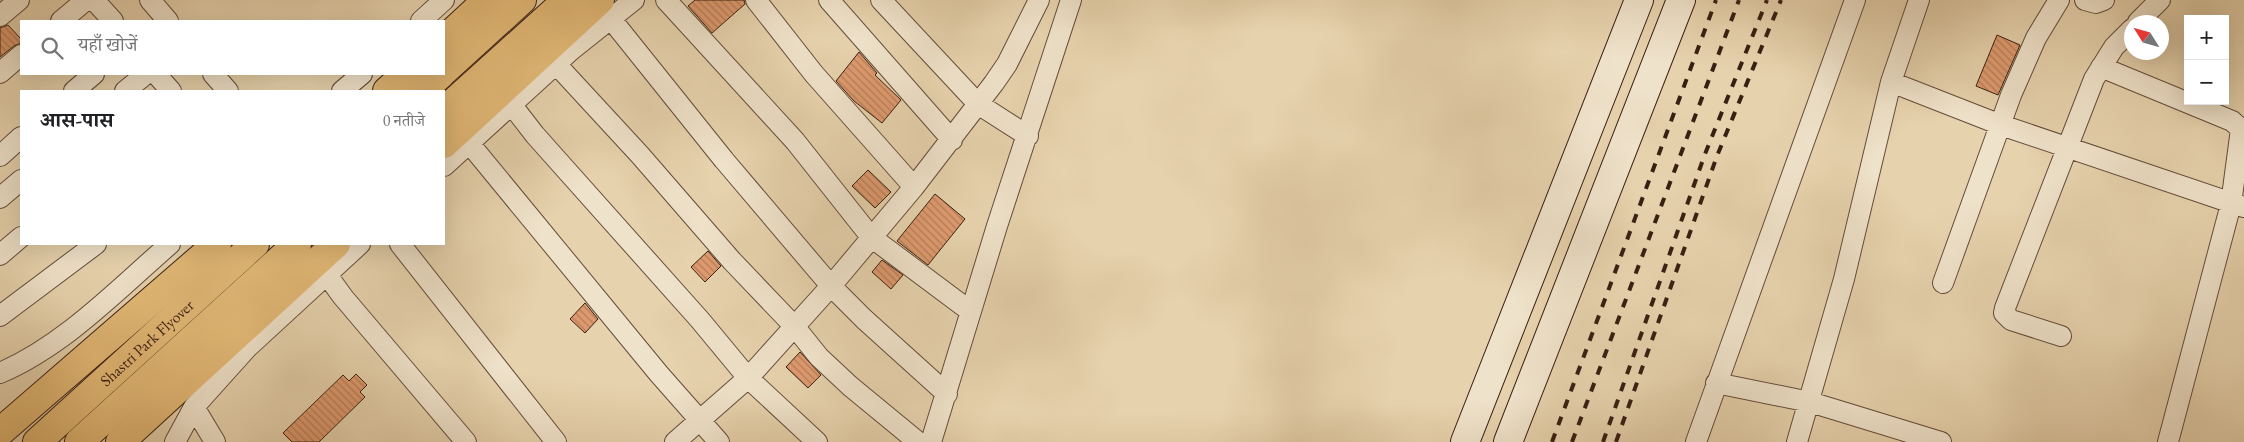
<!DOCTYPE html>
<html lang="hi">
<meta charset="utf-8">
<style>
:root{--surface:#fff;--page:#f2f2f2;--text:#202124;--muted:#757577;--line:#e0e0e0}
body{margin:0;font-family:"EB Garamond","Noto Serif Devanagari",serif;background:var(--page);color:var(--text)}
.controls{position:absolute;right:15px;top:15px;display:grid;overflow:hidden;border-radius:0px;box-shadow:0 5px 20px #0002}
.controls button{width:45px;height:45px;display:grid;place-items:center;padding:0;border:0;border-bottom:1px solid var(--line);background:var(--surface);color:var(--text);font:25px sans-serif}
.compass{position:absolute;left:2124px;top:15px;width:45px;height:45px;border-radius:50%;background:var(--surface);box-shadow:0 5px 20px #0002;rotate:307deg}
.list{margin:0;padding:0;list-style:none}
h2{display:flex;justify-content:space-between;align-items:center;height:65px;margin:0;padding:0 20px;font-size:21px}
h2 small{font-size:16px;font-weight:400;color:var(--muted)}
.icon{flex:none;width:28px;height:28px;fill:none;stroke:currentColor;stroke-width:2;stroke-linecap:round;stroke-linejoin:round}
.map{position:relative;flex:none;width:2244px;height:442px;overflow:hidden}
.search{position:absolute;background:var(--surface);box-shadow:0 5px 20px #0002;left:20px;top:20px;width:425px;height:55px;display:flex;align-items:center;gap:12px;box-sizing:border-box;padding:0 18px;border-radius:0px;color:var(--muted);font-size:19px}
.panel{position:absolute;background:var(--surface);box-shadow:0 5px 20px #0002;left:20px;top:90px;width:425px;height:155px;border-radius:0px}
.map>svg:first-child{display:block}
.building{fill:url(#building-back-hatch);stroke:#391f13}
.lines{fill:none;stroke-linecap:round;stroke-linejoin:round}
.street-casing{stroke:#644c3a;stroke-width:22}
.secondary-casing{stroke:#391f13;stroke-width:30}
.highway-casing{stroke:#391f13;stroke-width:30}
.street{stroke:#efe2ca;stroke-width:20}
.secondary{stroke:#efe2ca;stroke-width:28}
.highway{stroke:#e3b976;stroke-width:28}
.rail{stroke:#391f13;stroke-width:4;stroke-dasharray:9 9;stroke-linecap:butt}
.labels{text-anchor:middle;stroke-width:4.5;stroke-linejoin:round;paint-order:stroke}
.street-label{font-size:16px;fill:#391f13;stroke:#efe2ca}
</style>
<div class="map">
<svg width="2244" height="442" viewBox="0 0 2244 442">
<defs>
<pattern id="building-back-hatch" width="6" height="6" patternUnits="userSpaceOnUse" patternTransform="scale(1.25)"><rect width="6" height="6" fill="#de9a6e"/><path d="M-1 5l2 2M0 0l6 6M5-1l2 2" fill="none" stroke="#b57d59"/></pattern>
</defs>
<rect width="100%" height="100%" fill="#e6d2ad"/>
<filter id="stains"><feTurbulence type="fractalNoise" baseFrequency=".004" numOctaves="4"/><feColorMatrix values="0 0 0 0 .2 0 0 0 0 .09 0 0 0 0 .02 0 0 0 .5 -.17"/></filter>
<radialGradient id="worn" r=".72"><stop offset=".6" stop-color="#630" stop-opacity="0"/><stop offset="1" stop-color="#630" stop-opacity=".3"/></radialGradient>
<path class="building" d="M695 0H744L745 4 712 33 688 6Z
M8 25 21 39V43L14 46 0 57V28Z
M1997 35 2020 45 1998 95 1976 86Z
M859 52 877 73 875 75 901 100 882 123 854 101 836 81Z
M868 170 891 192 875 208 852 186Z
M935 194 965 219 928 265 897 241Z
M708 251 721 266 705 282 691 267Z
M882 260 903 275 891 289 872 272Z
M585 303 598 319 585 333 570 319Z
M800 352 821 375 808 388 786 367Z
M356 374 367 385 360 392 365 397 319 442H292L283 433 343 375 349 381Z"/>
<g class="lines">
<g class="street-casing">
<path id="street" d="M94 0 113 21
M150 0 168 21
M666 0 795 141 871 237 970 311
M756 0 814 74 914 187
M829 0 952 140
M881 0 978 104 1028 136
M2085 0 2096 3 2104 0
M0 16 19 0
M611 19 724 160 831 286 864 319 947 394
M61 21 86 0
M421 21 444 0
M2138 22 2160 0
M556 64 640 155 732 261 795 327 819 357 850 386 918 442
M2101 67 2232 121 2241 129 2231 204 2168 442
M0 73 21 55
M156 74 171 91
M213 74 228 91
M1891 82 2001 125 2244 207
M74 91 94 74
M125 91 146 74
M342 91 362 74
M511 104 535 135 700 320 748 378 817 442
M469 143 659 374 719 442
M0 156 21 137
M444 166 569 52 634 0
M0 198 21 180
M400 244 556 442
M0 255 21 237
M327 275 343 297 466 442
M1943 283 2011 95 2036 38 2059 0
M0 316 96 244
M2061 336 2011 320 2004 313 2005 308 2094 79 2114 47 2132 29
M0 373C65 345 117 290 170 244
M1716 383 1810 402 1941 442
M194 407 215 442
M175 442 194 407 247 348 360 244
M675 442 748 378 831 286 914 187 994 83 1007 64 1039 0
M931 442 997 226 1071 0
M1696 442 1855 0
M1797 442 1844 279 1891 82 1919 0"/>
</g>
<g class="secondary-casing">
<path id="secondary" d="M1465 442 1639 0
M1508 442 1681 0"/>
</g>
<g class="highway-casing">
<g id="highway">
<path d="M444 40 487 0"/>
<path d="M444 71 522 0"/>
<path d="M387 91 406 74"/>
<path d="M422 91 441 74"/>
<path d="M444 111 567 0"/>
<path d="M444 144 600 0"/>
<path d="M0 432 217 244"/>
<path id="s1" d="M37 442 255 244"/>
<path d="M79 442 297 244"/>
<path d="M120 442 336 244"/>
</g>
</g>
<use href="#street" class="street"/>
<use href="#secondary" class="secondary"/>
<use href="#highway" class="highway"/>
<path class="rail" d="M1552 442 1716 0
M1572 442 1739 0
M1603 442 1705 154 1767 0
M1616 442 1717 156 1781 0"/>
</g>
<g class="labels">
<g class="street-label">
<text dy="6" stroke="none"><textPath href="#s1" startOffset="148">Shastri Park Flyover</textPath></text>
</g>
</g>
<rect width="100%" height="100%" filter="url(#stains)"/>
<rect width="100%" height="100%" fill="url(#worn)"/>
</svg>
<div class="controls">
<button>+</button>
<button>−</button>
</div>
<svg class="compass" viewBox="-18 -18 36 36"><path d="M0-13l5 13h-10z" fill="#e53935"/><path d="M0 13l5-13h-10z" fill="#757577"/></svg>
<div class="search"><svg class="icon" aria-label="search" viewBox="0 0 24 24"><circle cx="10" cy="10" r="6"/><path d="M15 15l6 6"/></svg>यहाँ खोजें</div>
<section class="panel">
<h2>आस-पास<small>0 नतीजे</small></h2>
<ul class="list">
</ul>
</section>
</div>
